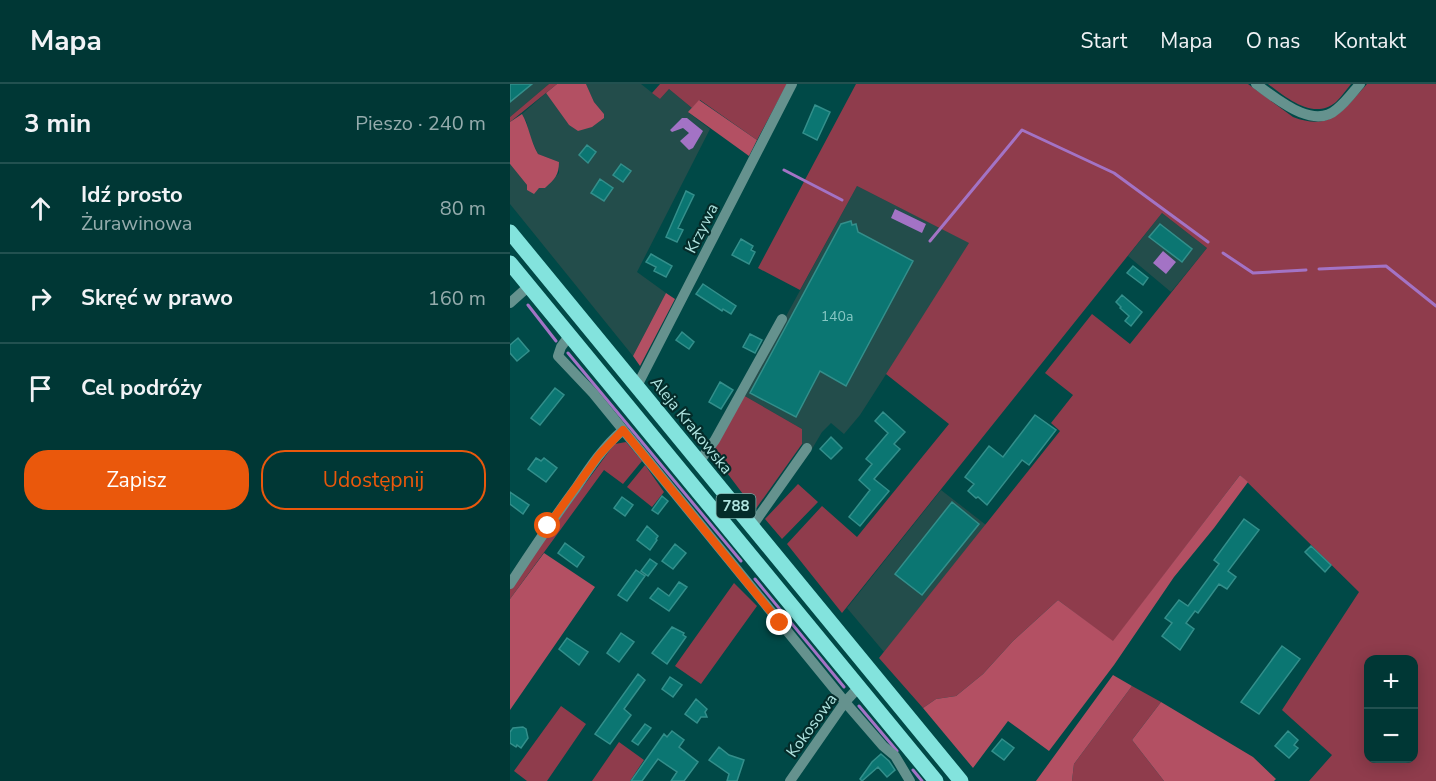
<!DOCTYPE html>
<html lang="pl">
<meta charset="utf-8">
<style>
:root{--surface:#003735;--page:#0a3f3d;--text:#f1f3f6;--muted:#95acad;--line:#225150;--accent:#ea580c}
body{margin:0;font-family:"Nunito Sans",sans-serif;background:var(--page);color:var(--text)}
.controls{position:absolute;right:18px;bottom:18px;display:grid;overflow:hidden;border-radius:12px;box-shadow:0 3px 15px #0003}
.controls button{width:54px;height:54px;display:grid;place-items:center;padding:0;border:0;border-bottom:2px solid var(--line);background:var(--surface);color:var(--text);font:30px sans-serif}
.stop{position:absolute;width:18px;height:18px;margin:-14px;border:4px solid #ea580c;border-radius:50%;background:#fff}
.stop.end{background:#ea580c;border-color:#fff;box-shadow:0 2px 6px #0008}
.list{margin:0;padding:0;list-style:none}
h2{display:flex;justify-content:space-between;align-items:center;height:78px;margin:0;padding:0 24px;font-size:26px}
h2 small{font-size:20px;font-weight:400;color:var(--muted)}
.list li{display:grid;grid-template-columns:39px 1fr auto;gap:18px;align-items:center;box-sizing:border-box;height:90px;padding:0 24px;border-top:2px solid var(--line)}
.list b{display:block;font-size:22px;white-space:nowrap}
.list p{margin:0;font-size:20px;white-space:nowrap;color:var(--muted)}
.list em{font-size:20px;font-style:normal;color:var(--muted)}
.actions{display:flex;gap:12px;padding:18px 24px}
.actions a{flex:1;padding:14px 0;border:2px solid var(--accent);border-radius:24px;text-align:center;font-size:21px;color:var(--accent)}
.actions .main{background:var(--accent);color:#fff}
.icon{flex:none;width:33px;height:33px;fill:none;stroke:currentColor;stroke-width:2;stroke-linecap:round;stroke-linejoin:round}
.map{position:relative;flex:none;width:926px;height:697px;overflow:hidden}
header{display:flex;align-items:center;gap:36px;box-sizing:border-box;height:84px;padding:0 30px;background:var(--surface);border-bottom:2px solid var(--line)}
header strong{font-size:28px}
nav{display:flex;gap:33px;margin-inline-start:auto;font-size:21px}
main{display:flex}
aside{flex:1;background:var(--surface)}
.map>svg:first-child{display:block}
.built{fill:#234d4b}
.green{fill:#8f3c4c;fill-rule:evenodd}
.forest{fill:#b35063}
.water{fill:#a373c5}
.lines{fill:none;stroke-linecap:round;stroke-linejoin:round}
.stream{stroke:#a373c5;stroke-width:3}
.building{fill:#0b7672;stroke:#338f8b;stroke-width:1.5}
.minor{stroke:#65928e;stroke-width:10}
.major{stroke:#83e3dd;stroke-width:15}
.route{stroke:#ea580c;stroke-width:8}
.labels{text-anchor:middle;stroke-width:4.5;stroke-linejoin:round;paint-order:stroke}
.number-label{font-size:14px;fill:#87c8c4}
.shield{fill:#042c2a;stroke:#7cada9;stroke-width:1.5}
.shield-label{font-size:15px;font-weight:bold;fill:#b0e4e0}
.street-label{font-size:16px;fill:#b0e4e0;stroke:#042c2a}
</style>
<header>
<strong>Mapa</strong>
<nav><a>Start</a><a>Mapa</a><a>O nas</a><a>Kontakt</a></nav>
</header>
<main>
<aside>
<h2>3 min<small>Pieszo · 240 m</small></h2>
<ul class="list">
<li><svg class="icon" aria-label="ahead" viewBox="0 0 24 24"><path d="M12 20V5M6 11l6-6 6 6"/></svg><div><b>Idź prosto</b><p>Żurawinowa</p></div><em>80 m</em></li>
<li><svg class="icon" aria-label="right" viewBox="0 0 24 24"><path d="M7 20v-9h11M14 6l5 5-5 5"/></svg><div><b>Skręć w prawo</b></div><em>160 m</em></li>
<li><svg class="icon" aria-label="arrive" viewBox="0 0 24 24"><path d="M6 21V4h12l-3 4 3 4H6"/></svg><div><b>Cel podróży</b></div></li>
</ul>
<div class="actions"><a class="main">Zapisz</a><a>Udostępnij</a></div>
</aside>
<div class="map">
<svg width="926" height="697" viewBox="0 0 926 697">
<rect width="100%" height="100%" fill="#004947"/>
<path class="built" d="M0 0H39L0 33Z
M76 0H131L150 15 159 5 182 24 179 29 200 45 127 188 156 209 123 272 0 120V80L17 101 35 104 49 89V78L28 70 18 48 17 39 12 30 36 9 59 41 68 47 94 30 84 18Z
M347 102 460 159 350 331 334 350 321 339 312 348 302 365 292 360V345L233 311Z
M652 129 697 164 661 208 618 172Z
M431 406 476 441 374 568 337 524Z"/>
<path class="green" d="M39 0H47L0 38V33Z
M150 0H277L247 56 190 16 182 24 159 5 150 15 142 9Z
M346 0H738L783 33C822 48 834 25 857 0H926V697H799L822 671 772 626 849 508 730 391 603 558 548 516 503 557 473 590 446 612 426 615 413 624 369 574 550 347 541 339 563 311 535 289 582 230 620 260 697 164 652 129 332 529 277 460 312 422 347 453 439 340 376 290 459 159 347 102 290 206 248 184ZM858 576H904V674H858Z
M758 0H841C836 6 831 13 826 18 803 37 776 13 758 0Z
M233 311 292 345V360L245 426 202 369Z
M116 358 132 377 113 400 94 386 0 515V505L30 461 100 366 105 360Z
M135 381 154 408 142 423 117 403Z
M288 400 308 418 272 455 255 435Z
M224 499 247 522 191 600 165 582Z
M622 602 651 618 622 656 654 697H562L564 680Z
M51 622 76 640 37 697H17L4 687Z
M109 658 134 676 120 697H82Z"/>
<path class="forest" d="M47 0H76L84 18 94 30V34L82 43 68 47 59 41 36 9Z
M189 16 247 56 239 72 178 28Z
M12 30C19 42 20 56 28 70L49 78C49 91 45 95 35 104H29L24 110 17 106V101L0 80V38Z
M156 209 165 215 130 282 123 272Z
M730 391 738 398 704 444 664 493 604 581 539 667 498 637 463 684 413 624 426 615 446 612 473 590 503 557 548 516 603 557Z
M34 469 85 503 0 626V515Z
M603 591 622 602 564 680 562 697H526Z
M651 618 743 673 766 695 764 697H654L622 656Z"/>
<path class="water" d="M172 34H177L193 47 183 64 179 66 170 57 179 49 173 44 162 48 160 46Z
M385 125 416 140 412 149 381 134Z
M653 167 666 178 656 190 643 179Z"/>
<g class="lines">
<path class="stream" d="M274 86 332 116
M420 157 512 46 604 89 698 158
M713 169 743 189 796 186
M809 185 876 182 926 222
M18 221 46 257
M58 269 231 477
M245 495 334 603
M349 622 387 667
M403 686 412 697"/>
</g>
<path class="building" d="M0 0H22L0 18Z
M305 21 320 28 307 56 293 49Z
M77 61 86 68 78 79 69 71Z
M111 80 121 87 113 98 103 91Z
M90 95 103 104 94 117 81 109Z
M176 107 184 111 168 144 173 146 167 158 156 153Z
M341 137 342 141 346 140 348 148 403 177 336 302 310 287 286 333 240 309 331 140Z
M650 140 682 165 672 178 639 153Z
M231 155 243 162 241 166 245 168 239 180 222 171Z
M141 170 162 182 156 193 144 187 146 183 136 178Z
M623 182 638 194 633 201 617 189Z
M193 200 226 222 221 230 213 225 212 227 186 210Z
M612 211 632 228 621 242 615 237 619 232 610 224 611 223 606 218Z
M172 248 184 258 179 265 166 256Z
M240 250 252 256 245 269 233 263Z
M8 254 19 267 7 277 0 269V261Z
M210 298 223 306 211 325 199 318Z
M45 304 54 311 30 341 21 334Z
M373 328 395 348 384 360 390 365 364 395 379 407 350 442 339 433 360 406 349 396 362 380 356 375 378 349 365 337Z
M525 331 546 346 519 381 512 376 477 421 468 413 466 414 458 407 464 400 455 393 479 362 493 373Z
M321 353 332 364 321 375 310 365Z
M26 374 31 377 34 374 47 384 36 398 18 385Z
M0 408 19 421 13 430 0 420Z
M152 412 158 417 148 430 142 426Z
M112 413 123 421 115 432 104 424Z
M442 418 469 440 412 511 385 490Z
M734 435 749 446 718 487 726 493 717 505 709 500 688 529 685 527 676 539 684 545 670 566 652 552 662 539 655 534 669 516 678 522 709 480 704 476Z
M137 442 148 452 146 455 147 456 140 466 127 456Z
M55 459 74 473 67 483 48 469Z
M165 460 176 469 163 485 152 477Z
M801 462 821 481 815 488 795 468Z
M140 475 147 480 138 492 131 487Z
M126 486 135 492 117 517 108 511Z
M169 498 177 503 159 527 140 514 148 504 159 512Z
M162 543 174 549 173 551 176 553 157 580 142 569Z
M111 549 124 558 109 578 97 569Z
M57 554 78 568 69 581 49 565Z
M772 562 790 575 749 630 731 618Z
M128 590 135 596 114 625 121 631 100 660 85 650Z
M160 593 172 601 163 613 152 605Z
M186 615 197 625 195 628 197 633H191L187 639 175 630Z
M135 640 141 644 128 661 122 657Z
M13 643 16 645 18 654 11 664 7 661 6 663 0 659V648L3 644Z
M162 647 174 656 169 663 188 678 174 697H161L167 688 148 675 132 697H121L154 650 157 653Z
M778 647 788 656 784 661 788 664 779 674 765 662Z
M492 655 504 664 494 676 482 667Z
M209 663 219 671 234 676 227 697H217L219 690 199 676Z
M371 670 379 677 385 686 377 693 368 683 352 697 350 695 362 678Z"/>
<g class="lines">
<path class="minor" d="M746 0C766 14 803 47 827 25 836 18 843 8 850 0
M0 219 19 202
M59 252 51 263 48 272 83 309 335 618 373 662 385 672 400 697
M127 302 282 0
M189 378 205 356 272 235
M242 442 297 364
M0 500C21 468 43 435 66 404 80 383 94 362 113 346
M280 697 335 618 349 603"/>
<path class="major" d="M0 148 451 697
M0 179 426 697"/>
</g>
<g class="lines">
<path class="route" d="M38 442 89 371 113 346 270 539"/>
</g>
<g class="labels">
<g class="number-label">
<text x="327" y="237">140a</text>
</g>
<rect class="shield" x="206.5" y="410" width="39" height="24" rx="4.5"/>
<g class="shield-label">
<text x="226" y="427">788</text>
</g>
<g class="street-label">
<text transform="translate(191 144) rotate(-63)" y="6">Krzywa</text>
<text transform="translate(182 341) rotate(51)" y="6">Aleja Krakowska</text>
<text transform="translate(301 641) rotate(-54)" y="6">Kokosowa</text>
</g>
</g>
</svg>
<div class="controls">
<button>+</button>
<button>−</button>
</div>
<div class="stop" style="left:38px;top:442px"></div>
<div class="stop end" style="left:270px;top:539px"></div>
</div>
</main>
